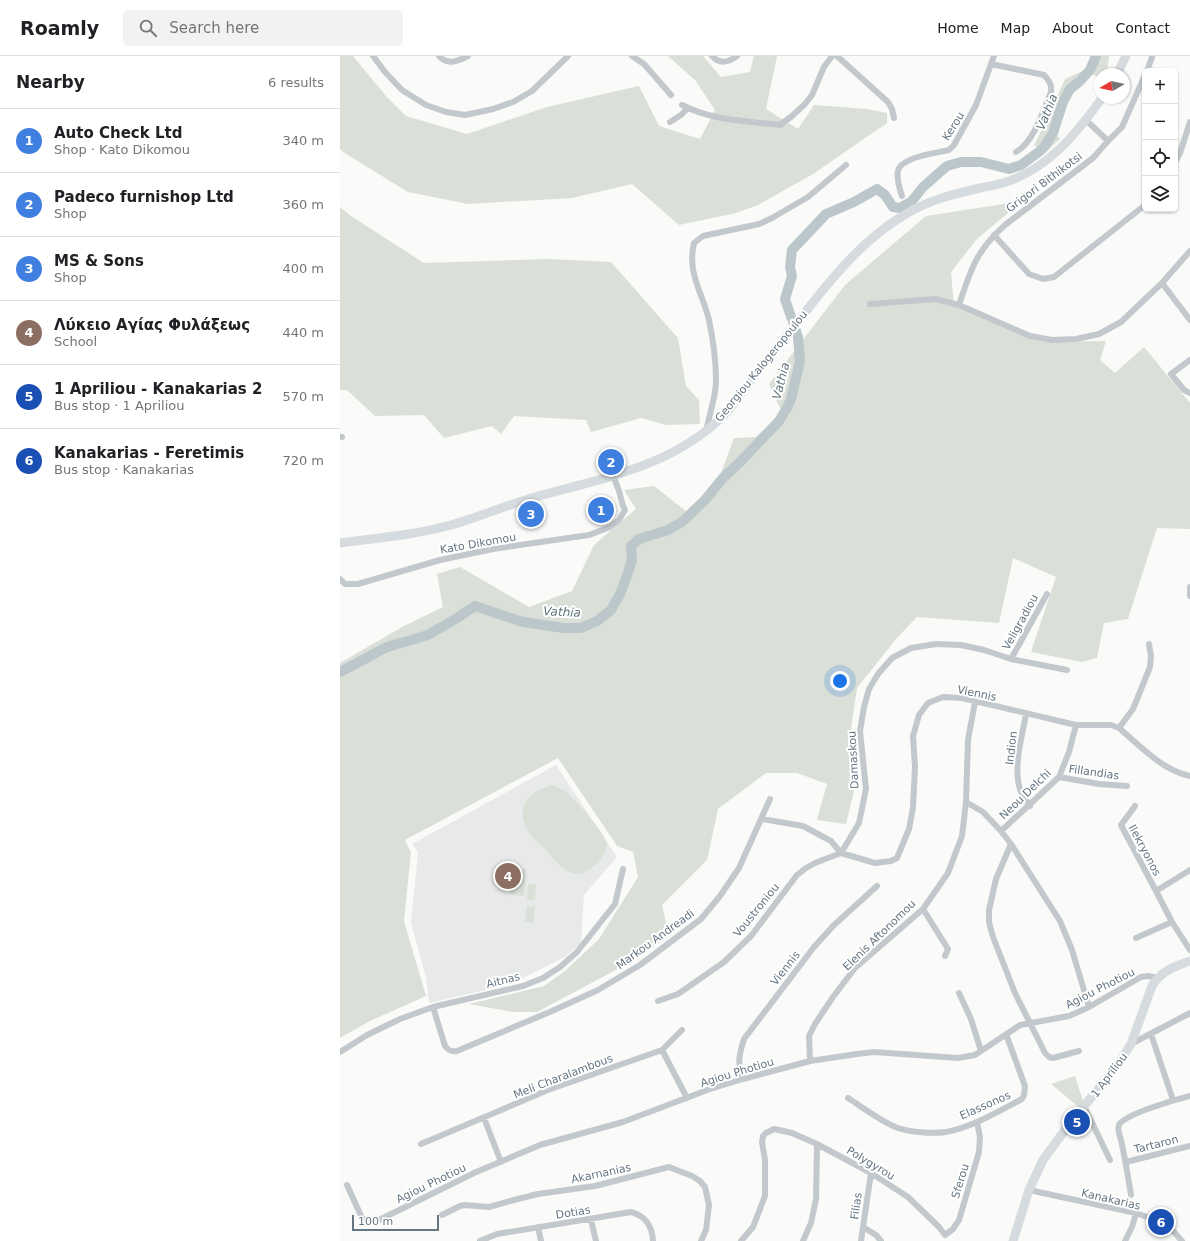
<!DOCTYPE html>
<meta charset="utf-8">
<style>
:root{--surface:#fff;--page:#f2f2f2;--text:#202124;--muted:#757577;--line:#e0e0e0;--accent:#e4572e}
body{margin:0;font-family:"DejaVu Sans",sans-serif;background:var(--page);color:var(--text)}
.controls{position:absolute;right:12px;top:12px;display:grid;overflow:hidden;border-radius:6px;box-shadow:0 1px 3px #0004}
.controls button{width:36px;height:36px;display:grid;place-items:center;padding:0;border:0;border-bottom:1px solid var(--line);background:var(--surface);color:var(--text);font:20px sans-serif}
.compass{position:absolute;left:754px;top:12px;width:36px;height:36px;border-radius:50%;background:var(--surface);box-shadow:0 1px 3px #0004;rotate:261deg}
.scale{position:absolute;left:12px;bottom:10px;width:87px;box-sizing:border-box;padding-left:4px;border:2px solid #657683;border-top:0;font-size:11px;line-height:14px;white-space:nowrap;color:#657683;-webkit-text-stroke:3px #fff;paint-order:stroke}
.you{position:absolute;left:500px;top:625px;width:14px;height:14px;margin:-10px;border:3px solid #fff;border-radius:50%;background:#1a73e8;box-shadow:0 0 0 6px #1a73e833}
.badge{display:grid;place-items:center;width:26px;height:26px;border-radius:50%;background:var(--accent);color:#fff;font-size:13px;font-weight:700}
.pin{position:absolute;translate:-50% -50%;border:2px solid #fff;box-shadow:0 1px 4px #0006}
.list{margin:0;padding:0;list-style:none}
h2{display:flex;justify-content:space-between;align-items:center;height:52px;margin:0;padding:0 16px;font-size:17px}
h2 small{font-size:13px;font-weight:400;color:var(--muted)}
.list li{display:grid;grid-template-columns:26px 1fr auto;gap:12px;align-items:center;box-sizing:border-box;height:64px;padding:0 16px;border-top:1px solid var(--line)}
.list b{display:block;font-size:15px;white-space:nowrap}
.list p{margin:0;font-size:13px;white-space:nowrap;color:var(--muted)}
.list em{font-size:13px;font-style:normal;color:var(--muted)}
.icon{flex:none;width:22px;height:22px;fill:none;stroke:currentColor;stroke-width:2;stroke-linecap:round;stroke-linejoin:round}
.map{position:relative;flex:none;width:850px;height:1185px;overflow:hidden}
header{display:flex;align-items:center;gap:24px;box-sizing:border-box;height:56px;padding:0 20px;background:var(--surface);border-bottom:1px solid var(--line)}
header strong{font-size:19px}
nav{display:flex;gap:22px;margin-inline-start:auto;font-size:14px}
.search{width:280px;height:36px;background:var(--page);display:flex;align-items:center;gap:10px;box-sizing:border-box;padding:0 14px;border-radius:6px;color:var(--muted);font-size:15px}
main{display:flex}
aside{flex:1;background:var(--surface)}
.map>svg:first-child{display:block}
.built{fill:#e8e9e9}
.green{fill:#dadfd7}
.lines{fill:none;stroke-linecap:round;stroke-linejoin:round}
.stream{stroke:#bbc7cb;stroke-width:1.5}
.river{stroke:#bbc7cb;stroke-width:10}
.street{stroke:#c3c8cc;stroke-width:6}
.secondary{stroke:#d6dbdf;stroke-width:9}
.labels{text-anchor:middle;stroke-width:4;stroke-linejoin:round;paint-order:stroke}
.street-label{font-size:11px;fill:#657683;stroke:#fff}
.water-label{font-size:12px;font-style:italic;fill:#60757c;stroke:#fff}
</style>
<header>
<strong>Roamly</strong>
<div class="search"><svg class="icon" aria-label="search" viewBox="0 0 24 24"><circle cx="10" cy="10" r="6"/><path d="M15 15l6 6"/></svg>Search here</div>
<nav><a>Home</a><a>Map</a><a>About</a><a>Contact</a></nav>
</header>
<main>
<aside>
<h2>Nearby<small>6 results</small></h2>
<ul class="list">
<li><span class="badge" style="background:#3f7fe0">1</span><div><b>Auto Check Ltd</b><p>Shop · Kato Dikomou</p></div><em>340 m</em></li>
<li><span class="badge" style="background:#3f7fe0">2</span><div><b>Padeco furnishop Ltd</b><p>Shop</p></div><em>360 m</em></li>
<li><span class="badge" style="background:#3f7fe0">3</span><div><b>MS &amp; Sons</b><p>Shop</p></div><em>400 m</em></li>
<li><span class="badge" style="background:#8d6e63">4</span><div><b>Λύκειο Αγίας Φυλάξεως</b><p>School</p></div><em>440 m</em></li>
<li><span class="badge" style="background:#1a4fb4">5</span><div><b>1 Apriliou - Kanakarias 2</b><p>Bus stop · 1 Apriliou</p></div><em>570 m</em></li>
<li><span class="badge" style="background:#1a4fb4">6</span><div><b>Kanakarias - Feretimis</b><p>Bus stop · Kanakarias</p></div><em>720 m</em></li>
</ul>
</aside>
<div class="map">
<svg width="850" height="1185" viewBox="0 0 850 1185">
<rect width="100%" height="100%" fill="#fafaf8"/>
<path class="built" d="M216 709 277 801 244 839 241 887 225 901 171 928 89 947 86 921 71 867 78 796 72 788Z"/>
<path class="green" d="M0 0H13L46 40 66 60 127 78 207 51 299 30 319 70 360 83 375 54 355 24 328 0H363L381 21 410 16 414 0H437L426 53 458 73 474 49 527 53 547 57V67L473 118 418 149 396 157 339 169 292 128 232 142 128 148 68 136 3 96 0 93Z
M751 0H769L767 18H760V22L751 18 733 37 711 73 720 83 709 93 694 90 725 23 747 13Z
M682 145 636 184 611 216 614 250 704 286 766 285 760 304 775 317 804 291 850 347V473L817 472 788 563 764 567 757 602 742 606 691 596 716 521 673 502 659 567 577 561 556 583 517 632 510 680 515 731 506 768 477 764 487 728 457 717H426L378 753 367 804 322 849 329 881 272 916 197 956H173L129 948 204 930 225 915 259 883 298 821 293 796 277 790 218 702 65 784 71 796 64 865 86 940 30 965 0 982V607L62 571 103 551 97 518 120 511 189 551 232 535 254 489 296 453 284 434 314 430 351 459 372 441 394 382 416 381 442 357 429 328 505 229 586 160Z
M0 151 11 160 84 207 207 203 271 206 338 282 346 330 359 344 360 368 326 369 301 362 251 376 246 364 174 360 161 378 152 370 104 382 84 359 35 360 7 334H0Z
M212 729C217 731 222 733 226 736 235 744 264 775 266 786 268 794 264 799 259 805 253 811 247 817 239 818 225 819 214 803 206 794 200 788 191 781 187 773 175 750 190 735 212 729Z
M172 812 186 813 184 840 170 839Z
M188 828H196L195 844H187Z
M187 850 195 851 193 867 185 866Z
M735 1020 744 1048 740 1052 711 1028Z"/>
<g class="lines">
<path class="stream" d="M451 261 453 266"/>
<path class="river" d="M451 261 445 243 452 220 450 211 452 194 486 158 514 146 537 133 545 139 553 151 560 152 572 145 583 131 607 110 621 106H641L669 113 681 109 700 95 705 90 713 77 723 46 730 33 740 25 750 14 756 0
M0 616 47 591 88 579 117 562 135 550 183 566 224 572H241L257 565 271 554 280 538 288 517 292 504 291 490 299 483 328 474 342 466 365 444 383 422 401 405 439 365 447 352 451 343 460 305 458 281 453 266"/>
<path class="street" d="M33 0 45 16 62 34 86 49 106 56 125 59 153 53 173 46 192 35 228 0
M99 0C108 10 118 5 128 0
M292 0 304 8 331 39
M372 0C379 8 388 7 397 0
M497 0 548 46 552 53 554 62
M651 8 704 19C709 25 712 28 711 36 703 55 694 86 676 96
M807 15 812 1
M342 49C373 65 407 65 440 69L452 60 465 48 472 39 484 11 492 0
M746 64 768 85
M330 66 341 59 348 52
M835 106 840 97 850 66
M562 140C560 133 556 123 558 115 561 101 596 97 609 94L614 89 636 49 654 0
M654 179 689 218 703 223 714 221 805 149
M822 227 850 264
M530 248 595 243 619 249 690 280 712 284 736 283 759 278 781 266 822 227 850 195
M619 249C631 213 636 195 665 169L753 102 768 85 782 71 805 19
M850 304 831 318 844 334 850 337
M366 376C369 359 376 341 376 325 376 305 373 283 369 264 362 235 347 218 354 187L363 180 419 168 432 162 468 141 506 109
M0 381H2
M0 523 5 528H18L100 504 153 493 249 479 270 471 279 464 285 454 283 450 279 435 273 419
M850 531V540
M671 603 707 538
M686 658C682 682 672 712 681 736 683 741 687 745 690 750
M779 672 793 653 810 611 811 600 809 588
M719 721 759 728 787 730
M626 746 643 756 661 775 671 788 720 865 732 894 749 951
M795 750 781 769 816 835 850 814
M422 763 463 770 491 785 501 797
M661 775 719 721 729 696 736 669
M671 788 656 823 649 854V866L653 881 675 937 705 997 709 1001 713 1002 739 995
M501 797 519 767 526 733 520 675 524 651 529 633 538 618 552 602 571 592 596 588 621 589 644 594 671 603 727 614
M816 835 832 866
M583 853 608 893 605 900
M796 882 832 866 850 894
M619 937 631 963 641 995
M318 945 338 938 384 906 411 880 457 819 466 812 475 807 501 797 535 807 551 805 557 802 569 773 573 752 575 711 573 680 579 659 588 647 603 641 622 642 736 669H771L779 672C800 690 822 714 850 720
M93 951 105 990C109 995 112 996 117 995L212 955 258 934 300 909 361 863 380 840 399 812 430 743
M811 978 833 1044
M791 988 850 957
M322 994 342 974
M0 996 27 979 60 963 93 951 183 930 203 922 220 911 237 896 275 848 283 813
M470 1005 469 980 475 968 493 941 515 912 583 853 608 817 622 780 626 746 628 684 635 646
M403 1023C397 1007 399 999 404 983L474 891 494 869 537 830
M508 1042C522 1051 542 1066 558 1072 570 1076 593 1078 606 1076 631 1072 659 1055 682 1043L684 1039 685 1030 666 978
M744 1050 770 1104
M144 1062 161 1106
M81 1088 208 1034 322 994 347 1042
M786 1106 850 1090
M7 1129 22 1162 35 1166 134 1117 200 1089 283 1066 370 1033 403 1023 470 1005 517 998 534 996 618 1002 635 999 680 969 729 960 749 951 801 921 808 920 818 922
M689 1134 796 1157 824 1167 834 1176 842 1185
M791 1139C788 1120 785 1102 781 1084 780 1080 777 1074 779 1069 784 1058 838 1043 850 1040
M102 1159 120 1150 125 1149 149 1151 174 1144 198 1138 255 1130 329 1111 352 1120 360 1125 365 1131 369 1149 366 1174 361 1185
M251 1164 256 1185
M198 1171 201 1185
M523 1171 536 1179 541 1185
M605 1179 613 1173 619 1164 639 1096 640 1081 637 1066
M140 1185 157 1178 291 1156C306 1160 312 1170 313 1185
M401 1185 413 1171 425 1140V1104L422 1086 423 1080 426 1077 434 1073 452 1077 477 1088 531 1117 568 1141 599 1171 605 1179
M463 1185 471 1167 476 1143 477 1088
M521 1185 531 1117
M785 1185 792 1171 796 1157"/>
<path class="secondary" d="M777 18 786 0
M0 487C37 482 75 479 111 469 139 461 167 449 195 441 263 422 336 410 387 356 413 322 439 288 467 254 495 218 526 181 566 158 589 144 614 138 640 132 648 130 658 129 666 126 709 112 737 77 762 42
M673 1185 689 1134 703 1104 730 1067 775 1013 791 988 812 930C822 914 834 911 850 905"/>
</g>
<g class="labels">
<g class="street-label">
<text transform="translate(613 70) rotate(-58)" y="4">Kerou</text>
<text transform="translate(704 126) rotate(-37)" y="4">Grigori Bithikotsi</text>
<text transform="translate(421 310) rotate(-51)" y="4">Georgiou Kalogeropoulou</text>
<text transform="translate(138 487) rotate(-10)" y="4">Kato Dikomou</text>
<text transform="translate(680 566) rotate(-61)" y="4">Veligradiou</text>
<text transform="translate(637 637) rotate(12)" y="4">Viennis</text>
<text transform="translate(671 692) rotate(-83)" y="4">Indion</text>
<text transform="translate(513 704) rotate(-93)" y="4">Damaskou</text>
<text transform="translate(754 716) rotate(8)" y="4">Fillandias</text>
<text transform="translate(685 738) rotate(-44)" y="4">Neou Delchi</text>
<text transform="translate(805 794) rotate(62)" y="4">Ilekryonos</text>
<text transform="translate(416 854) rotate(-51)" y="4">Voustroniou</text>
<text transform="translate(539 879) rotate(-44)" y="4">Elenis Aftonomou</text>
<text transform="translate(315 883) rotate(-36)" y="4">Markou Andreadi</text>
<text transform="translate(445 912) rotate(-52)" y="4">Viennis</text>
<text transform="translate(163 924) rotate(-14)" y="4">Aitnas</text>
<text transform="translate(760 932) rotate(-27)" y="4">Agiou Photiou</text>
<text transform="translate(397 1016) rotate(-17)" y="4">Agiou Photiou</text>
<text transform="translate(769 1019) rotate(-53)" y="4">1 Apriliou</text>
<text transform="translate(223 1020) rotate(-21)" y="4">Meli Charalambous</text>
<text transform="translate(645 1049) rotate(-24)" y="4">Elassonos</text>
<text transform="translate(816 1088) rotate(-14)" y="4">Tartaron</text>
<text transform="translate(531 1107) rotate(31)" y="4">Polygyrou</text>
<text transform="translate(261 1117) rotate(-12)" y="4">Akarnanias</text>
<text transform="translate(620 1125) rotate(-73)" y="4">Sferou</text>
<text transform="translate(91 1127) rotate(-26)" y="4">Agiou Photiou</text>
<text transform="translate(771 1143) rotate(13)" y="4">Kanakarias</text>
<text transform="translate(516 1150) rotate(-82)" y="4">Filias</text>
<text transform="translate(233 1156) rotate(-9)" y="4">Dotias</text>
</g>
<g class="water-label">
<text transform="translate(707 56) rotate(-68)" y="4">Vathia</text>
<text transform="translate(441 325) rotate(-76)" y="4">Vathia</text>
<text transform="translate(222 556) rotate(3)" y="4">Vathia</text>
</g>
</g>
</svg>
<div class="controls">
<button>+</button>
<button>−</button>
<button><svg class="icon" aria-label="locate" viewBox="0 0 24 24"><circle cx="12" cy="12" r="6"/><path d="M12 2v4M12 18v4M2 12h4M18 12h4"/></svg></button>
<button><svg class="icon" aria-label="layers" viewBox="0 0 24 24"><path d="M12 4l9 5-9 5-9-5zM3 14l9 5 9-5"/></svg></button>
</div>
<svg class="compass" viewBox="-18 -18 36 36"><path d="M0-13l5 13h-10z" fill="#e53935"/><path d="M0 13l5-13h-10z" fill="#757577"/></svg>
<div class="scale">100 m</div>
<div class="you"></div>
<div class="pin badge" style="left:261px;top:454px;background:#3f7fe0">1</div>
<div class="pin badge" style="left:271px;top:406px;background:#3f7fe0">2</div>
<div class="pin badge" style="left:191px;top:458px;background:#3f7fe0">3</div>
<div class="pin badge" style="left:168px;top:820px;background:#8d6e63">4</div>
<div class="pin badge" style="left:737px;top:1066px;background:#1a4fb4">5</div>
<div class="pin badge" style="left:821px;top:1166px;background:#1a4fb4">6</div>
</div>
</main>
